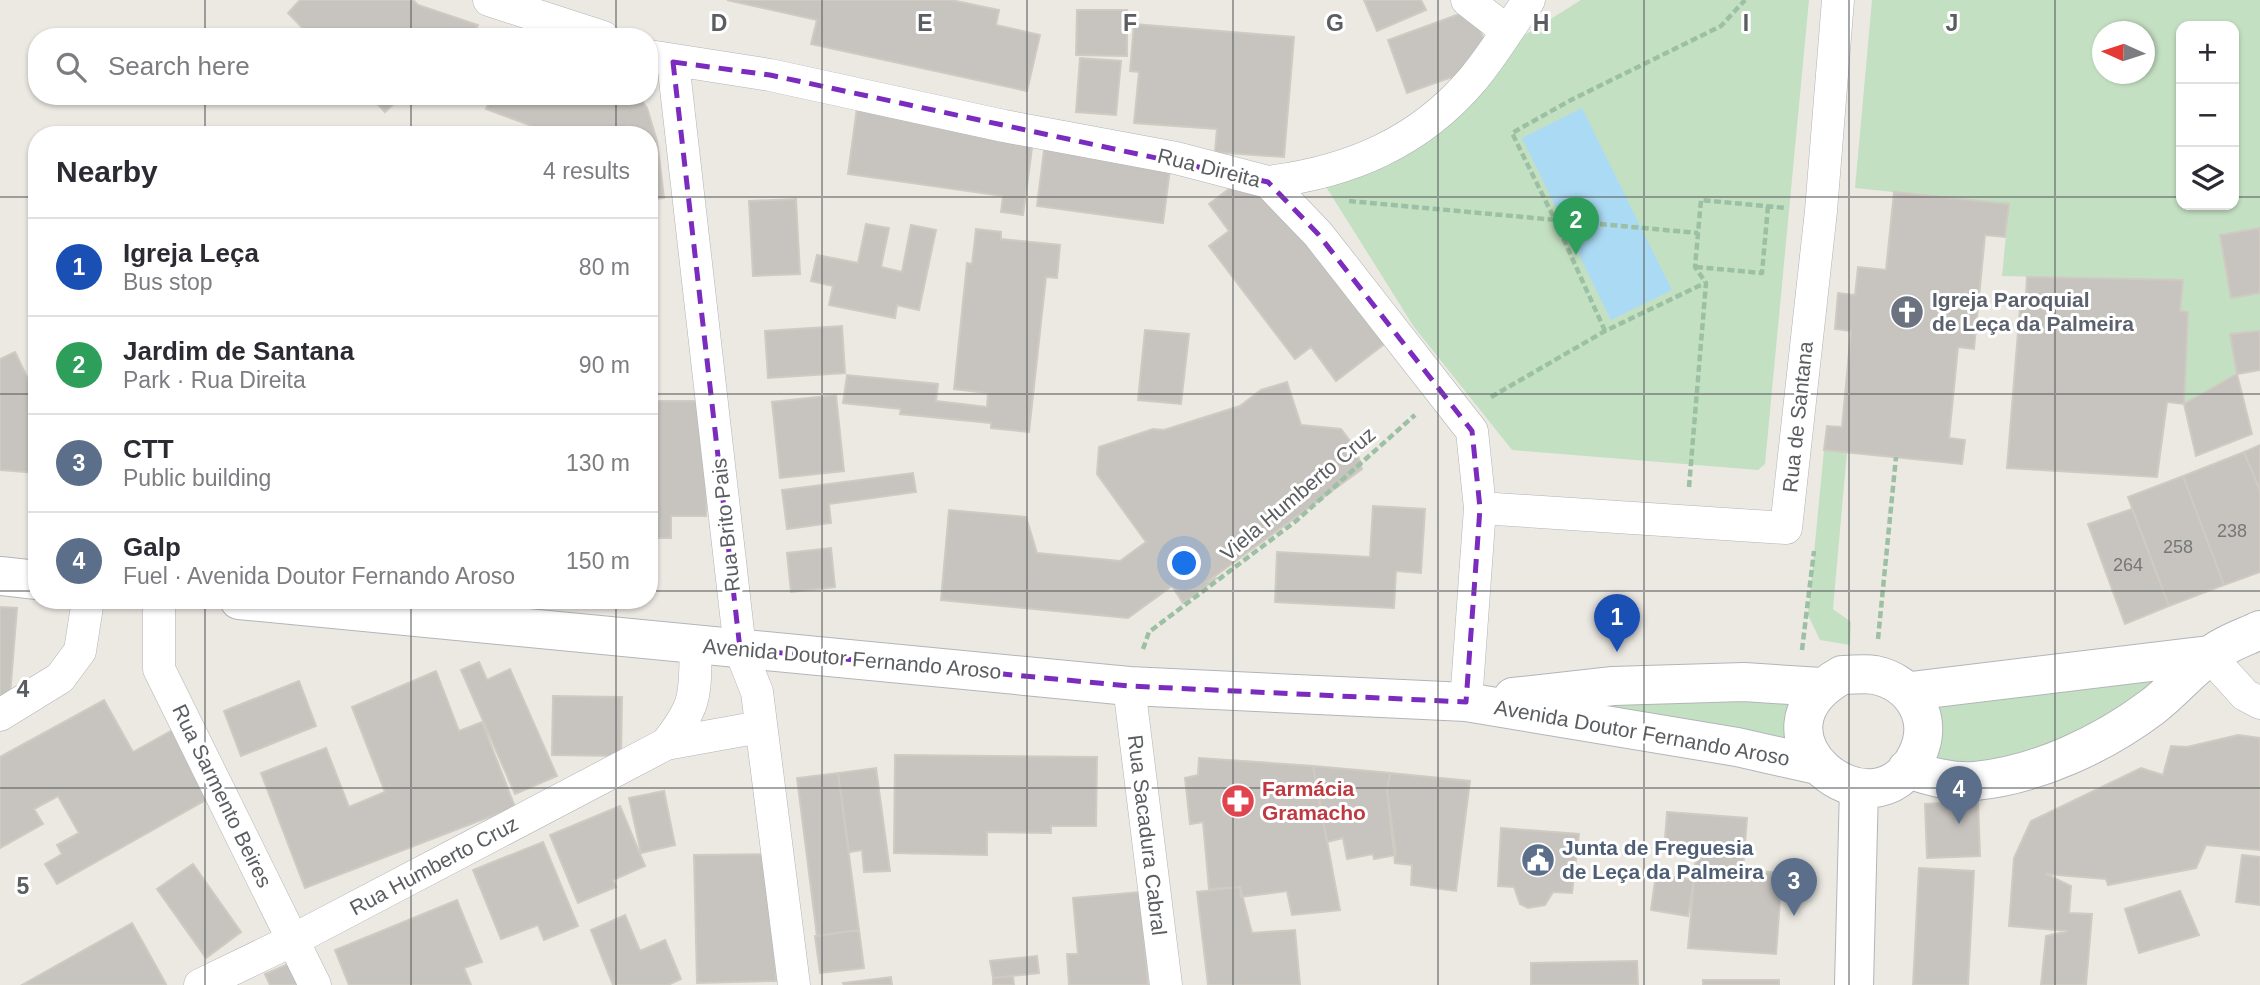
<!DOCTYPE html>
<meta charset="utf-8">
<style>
:root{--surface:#fff;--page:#f7f7f7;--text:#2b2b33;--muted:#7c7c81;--line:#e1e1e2;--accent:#1a73e8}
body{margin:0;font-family:Helvetica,sans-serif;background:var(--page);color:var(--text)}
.controls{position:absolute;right:21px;top:21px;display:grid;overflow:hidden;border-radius:14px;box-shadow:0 2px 5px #0004}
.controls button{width:63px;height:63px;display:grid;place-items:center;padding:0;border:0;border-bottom:2px solid var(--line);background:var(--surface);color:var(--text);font:35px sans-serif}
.compass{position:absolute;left:2092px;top:21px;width:63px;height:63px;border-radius:50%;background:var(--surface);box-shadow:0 2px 5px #0004;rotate:273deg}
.you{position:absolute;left:1185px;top:564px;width:24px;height:24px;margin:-18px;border:5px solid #fff;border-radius:50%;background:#1a73e8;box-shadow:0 0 0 10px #1a73e833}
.badge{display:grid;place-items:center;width:46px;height:46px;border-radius:50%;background:var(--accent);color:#fff;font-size:23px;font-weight:700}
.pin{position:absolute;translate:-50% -58px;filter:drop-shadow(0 2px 4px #0008)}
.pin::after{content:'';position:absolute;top:37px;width:24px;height:21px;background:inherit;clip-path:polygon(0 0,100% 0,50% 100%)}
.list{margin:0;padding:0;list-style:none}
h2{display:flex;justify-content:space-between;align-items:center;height:91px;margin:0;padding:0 28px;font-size:30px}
h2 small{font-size:23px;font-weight:400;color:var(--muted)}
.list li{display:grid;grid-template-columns:46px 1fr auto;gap:21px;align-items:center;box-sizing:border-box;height:98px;padding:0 28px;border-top:2px solid var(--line)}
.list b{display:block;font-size:26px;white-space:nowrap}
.list p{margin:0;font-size:23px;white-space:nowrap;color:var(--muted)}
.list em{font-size:23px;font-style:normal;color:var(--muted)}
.icon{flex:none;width:38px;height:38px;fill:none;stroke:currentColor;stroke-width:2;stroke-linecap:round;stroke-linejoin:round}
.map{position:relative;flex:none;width:2260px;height:985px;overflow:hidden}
.search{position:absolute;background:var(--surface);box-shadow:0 2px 5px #0004;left:28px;top:28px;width:630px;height:77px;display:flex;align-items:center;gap:18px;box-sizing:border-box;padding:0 24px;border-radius:28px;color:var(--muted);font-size:26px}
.panel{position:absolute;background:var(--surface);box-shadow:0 2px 5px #0004;left:28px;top:126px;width:630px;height:483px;border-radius:28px}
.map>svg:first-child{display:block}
.green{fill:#c4e0c2;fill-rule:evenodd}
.water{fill:#abdaf4}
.building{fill:#c7c4bf;stroke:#cfcac2;stroke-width:2}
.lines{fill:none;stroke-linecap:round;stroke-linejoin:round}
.street-casing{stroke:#b0b3b6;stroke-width:33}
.secondary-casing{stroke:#b2b5b8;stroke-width:40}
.path{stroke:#9cc0a3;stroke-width:4.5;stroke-dasharray:7 3.5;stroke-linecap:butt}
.street{stroke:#fff;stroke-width:32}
.secondary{stroke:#fff;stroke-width:38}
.marked{fill:none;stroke:#7b2cbf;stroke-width:5;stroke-dasharray:14 9;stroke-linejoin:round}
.grid{fill:none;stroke:#5b5e61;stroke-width:2;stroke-opacity:0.55}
.labels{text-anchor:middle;stroke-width:6;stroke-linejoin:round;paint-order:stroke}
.number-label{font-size:18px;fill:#767878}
.street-label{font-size:21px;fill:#5b5e61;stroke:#fff}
.worship-label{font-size:21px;font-weight:bold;fill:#5b616d;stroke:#fff;text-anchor:start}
.health-label{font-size:21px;font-weight:bold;fill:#be3a42;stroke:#fff;text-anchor:start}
.service-label{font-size:21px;font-weight:bold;fill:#4e5e75;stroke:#fff;text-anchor:start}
.grid-label{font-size:23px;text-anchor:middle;font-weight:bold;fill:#5b5e61;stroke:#fff;stroke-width:6;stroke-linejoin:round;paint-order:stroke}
</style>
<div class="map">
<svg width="2260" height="985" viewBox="0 0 2260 985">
<rect width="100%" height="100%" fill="#ece9e3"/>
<path class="green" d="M1581 0H1809L1765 464 1758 470 1512 450 1414 327 1323 182 1520 38Z
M1872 0H2260V331L2230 334 2237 374 2184 404 2188 312 2180 311 2182 280 2002 276 2009 204 1855 188ZM2181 26H2234V205H2181ZM2102 32H2144V74H2102Z
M1824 450 1847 452 1833 609 1851 622 1850 645 1820 640 1808 615Z
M2209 655 2014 774 1917 755 1919 705Z
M1821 687 1808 751 1466 702Z"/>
<path class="water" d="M1582 108 1672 290 1611 320 1522 138Z"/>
<path class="building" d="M300 0H413L418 5 478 25 471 37H311L288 13Z
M727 0H951L999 10 996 25 1040 35 1027 91 811 44 817 20Z
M1364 0H1421L1426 10 1377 31Z
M1473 9 1492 63 1407 93 1388 40Z
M1077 10H1127V56L1076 55Z
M1134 24 1294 37 1284 157 1215 152 1217 129 1134 123 1139 72 1130 71Z
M1080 58 1121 61 1116 115 1076 112Z
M370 96H402L385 112Z
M492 96H638L647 108 657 141 664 198 649 200V135H556L486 109Z
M857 108 1034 133 1023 215 1001 212 1003 196 848 174Z
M1046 134 1170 169 1163 223 1037 206Z
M1258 167 1404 329 1336 381 1311 347 1295 359 1209 246 1229 231 1209 204Z
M1894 192 2009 204 2005 237 1985 235 1974 349 1958 347 1949 438 1965 440 1962 464 1824 450 1827 426 1842 427 1851 331 1835 329 1838 293 1855 295 1858 267 1886 270Z
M796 199 800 274 753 276 749 201Z
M866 224 889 228 881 267 902 272 911 225 936 230 919 310 897 305 895 318 829 305 833 286 811 281 817 255 858 263Z
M2260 228V293L2231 298 2220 235Z
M976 229 1001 232V239L1060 245 1057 278 1046 277 1029 432 991 428V423L900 414 901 409 843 403 847 375 938 384 936 401 987 407 988 393 954 389 967 263 972 264Z
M2027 277 2183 280 2180 311 2188 312 2184 404 2167 402 2157 477 2007 468 2021 295H2026Z
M842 326 845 373 768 378 765 331Z
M1145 330 1189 334 1181 404 1138 400Z
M2260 331V370L2237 374 2230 334Z
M15 352 28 379 37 380V473L0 470V359Z
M2237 374 2252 434 2196 456 2184 404Z
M1287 382 1301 425 1341 429 1356 449 1362 469 1207 582 1217 578 1183 603 1172 586 1128 618 941 600 949 510 1026 517 1037 553 1120 561 1146 542 1097 474 1099 447 1153 429 1164 430 1240 406 1261 390Z
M836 395 844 471 780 478 772 402Z
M649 401H707L706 516H671V538H649Z
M2260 445V491L2244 452Z
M2244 452 2260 491V572L2224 585 2183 476Z
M913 473 916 492 829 504 831 523 787 529 782 490Z
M2183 476 2224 585 2169 606 2128 497Z
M1373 506 1425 509 1421 573 1396 571 1394 608 1275 602 1277 552 1370 557Z
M2132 509 2169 606 2125 624 2088 524Z
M831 548 835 587 791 592 787 553Z
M0 607 17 608 9 708 0 707Z
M479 662 487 680 510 669 557 776 515 794 461 670Z
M436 671 459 731 482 722 515 807 305 888 261 773 326 748 349 807 385 792 352 707Z
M299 681 316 726 241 756 224 711Z
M553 696 622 697 621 756 552 755Z
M104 700 133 752 187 722 225 789 57 884 45 864 62 854 57 845 79 833 58 796 34 809 43 824 0 848V757Z
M2238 735 2260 738V850L2206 845 2196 868 2108 885 2106 879 2046 874 2071 886 2069 913 2092 914 2086 985H2041L2046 936 2068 931 2009 926 2014 858 2031 821 2141 768 2163 775 2171 746 2187 747Z
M895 755 1097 757 1096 826H1051V833L987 832V855L894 853Z
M1199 758 1313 766 1340 910 1292 915 1287 891 1241 897 1240 887 1209 889 1203 822 1190 824 1185 778 1198 775Z
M1313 766 1390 773 1387 790 1396 855 1374 859 1373 854 1347 859 1343 838 1327 842Z
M876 768 890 871 864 872 862 850 849 852 838 773Z
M838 773 859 930 817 936 797 778Z
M1390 773 1470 781 1456 891 1411 885 1412 865 1395 863 1387 790Z
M664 791 675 845 641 853 629 798Z
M1978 801 1980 856 1927 858 1925 804Z
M620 806 645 866 613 880 616 887 578 903 550 835Z
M1667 812 1747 818 1743 870 1782 873 1776 954 1688 948 1696 855 1664 852Z
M1501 828 1579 834 1572 893 1553 892 1545 905 1528 908 1520 904 1514 887 1498 886Z
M543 842 578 926 544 940 538 925 501 939 473 870Z
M783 854 774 933 776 981 697 983 694 855Z
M2242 855 2260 857V905L2236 902Z
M193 864 241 932 206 958 157 889Z
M1919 868 1974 871 1968 985H1913Z
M1656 874 1694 880 1688 916 1651 910Z
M1240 887 1252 933 1295 930 1300 985H1208L1197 892Z
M2180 891 2199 935 2139 953 2125 909Z
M1140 892 1148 985H1069L1067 954H1078L1073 898Z
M457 900 482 962 464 968 471 985H349L335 950Z
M625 915 640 951 665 940 681 979 668 985H613L591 930Z
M132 923 166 984 164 985H22Z
M859 930 864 968 820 973 815 936Z
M312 954 326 985H270L265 974Z
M1037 956 1039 973 993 978 990 961Z
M1637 961 1638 985H1531V963Z
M1013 976 1014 985H993V978Z
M891 977 892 985H844L843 983Z
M1703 980H1779V985H1703Z"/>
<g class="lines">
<g class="street-casing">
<path id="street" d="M489 0 603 37
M1467 0 1507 31
M649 56 770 75 1004 126 1176 158 1268 182 1318 234 1472 431 1480 508 1466 702
M673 62 740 649 757 692 794 985
M1268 182C1349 172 1419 143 1473 79 1494 54 1510 26 1529 0
M1480 508 1786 528 1821 211 1838 0
M159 600V669L315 985
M2209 655 2245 695 2260 703
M1129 686 1166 985
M0 715 60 678 80 651 88 600
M666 744C699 702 694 695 696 644
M200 985 293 940 666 744 760 727"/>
</g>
<g class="secondary-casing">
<path id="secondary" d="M0 576 37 580
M239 600 1129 686 1466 702 1737 747 1817 765
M1842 675C1853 675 1865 673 1875 675 1912 683 1935 718 1917 755 1874 844 1737 733 1842 675Z
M1911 691 2209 655
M1513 697 1613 686 1744 682 1821 687
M1907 769C1929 776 1952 783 1975 781 2037 775 2103 744 2152 707 2172 692 2188 672 2208 657 2222 645 2243 638 2260 630
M1854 985 1859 788"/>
</g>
<path class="path" d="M1349 201 1698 233
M1696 267 1762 273 1768 206
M1605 331 1554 218 1512 133 1571 100 1721 26 1745 0
M1491 397 1605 331 1705 283
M1689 487 1706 283 1695 267 1701 200 1786 208
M1878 639 1896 457
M1143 649 1149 632 1296 521 1415 415
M1802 650 1814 551"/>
<use href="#street" class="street"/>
<use href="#secondary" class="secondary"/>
</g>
<path class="marked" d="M673 62 770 75 1268 182 1318 234 1472 431 1480 508 1466 702 1129 686 740 649Z"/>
<path class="grid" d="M205 0V37M411 0V37M616 0V37M822 0V985M1027 0V985M1233 0V985M1438 0V985M1644 0V985M1849 0V985M2055 0V985M205 96V135M411 96V135M616 96V135M0 197H37M649 197H2181M2234 197H2260M0 394H37M649 394H2260M0 591H37M649 591H2260M205 600V985M411 600V985M616 600V985M0 788H2260"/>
<defs>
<g id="church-disc" transform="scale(1.75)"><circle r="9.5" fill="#6b7280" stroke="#fff"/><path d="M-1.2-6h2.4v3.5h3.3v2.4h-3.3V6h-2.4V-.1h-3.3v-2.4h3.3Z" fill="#fff"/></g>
<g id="pharmacy-disc" transform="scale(1.75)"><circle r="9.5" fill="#e0444e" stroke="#fff"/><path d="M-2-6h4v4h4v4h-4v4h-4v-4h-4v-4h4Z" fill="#fff"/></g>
<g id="civic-disc" transform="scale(1.75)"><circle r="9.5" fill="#5c6f8a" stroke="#fff"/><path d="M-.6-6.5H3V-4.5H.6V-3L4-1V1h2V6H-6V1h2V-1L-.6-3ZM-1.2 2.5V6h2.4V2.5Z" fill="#fff"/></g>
</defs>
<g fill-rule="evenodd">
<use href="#church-disc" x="1907" y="312"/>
<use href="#pharmacy-disc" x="1238" y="801"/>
<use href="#civic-disc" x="1538" y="860"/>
</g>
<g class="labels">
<g class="number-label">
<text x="2232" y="537">238</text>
<text x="2178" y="553">258</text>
<text x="2128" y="571">264</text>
</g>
<g class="street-label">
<text transform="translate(1209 168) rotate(14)" y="7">Rua Direita</text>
<text transform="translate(1798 417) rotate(-84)" y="7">Rua de Santana</text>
<text transform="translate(1298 494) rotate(-40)" y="7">Viela Humberto Cruz</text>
<text transform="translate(726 525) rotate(-96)" y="7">Rua Brito Pais</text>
<text transform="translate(852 659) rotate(5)" y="7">Avenida Doutor Fernando Aroso</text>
<text transform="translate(1642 733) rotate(10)" y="7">Avenida Doutor Fernando Aroso</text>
<text transform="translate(222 796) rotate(64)" y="7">Rua Sarmento Beires</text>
<text transform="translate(1147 835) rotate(83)" y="7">Rua Sacadura Cabral</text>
<text transform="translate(434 866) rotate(-28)" y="7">Rua Humberto Cruz</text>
</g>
<g class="worship-label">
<text x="1932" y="307">Igreja Paroquial<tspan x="1932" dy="24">de Leça da Palmeira</tspan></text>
</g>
<g class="health-label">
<text x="1262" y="796">Farmácia<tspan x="1262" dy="24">Gramacho</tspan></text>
</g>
<g class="service-label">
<text x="1562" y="855">Junta de Freguesia<tspan x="1562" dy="24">de Leça da Palmeira</tspan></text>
</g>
</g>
<g class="grid-label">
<text x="719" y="31">D</text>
<text x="925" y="31">E</text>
<text x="1130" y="31">F</text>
<text x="1335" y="31">G</text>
<text x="1541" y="31">H</text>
<text x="1746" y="31">I</text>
<text x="1952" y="31">J</text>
<text x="23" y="697">4</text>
<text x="23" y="894">5</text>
</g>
</svg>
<div class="controls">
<button>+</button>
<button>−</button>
<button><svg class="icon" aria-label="layers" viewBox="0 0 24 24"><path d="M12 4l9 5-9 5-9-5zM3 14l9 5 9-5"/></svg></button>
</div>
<svg class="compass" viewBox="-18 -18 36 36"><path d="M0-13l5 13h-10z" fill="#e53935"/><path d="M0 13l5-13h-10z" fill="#7c7c81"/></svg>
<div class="you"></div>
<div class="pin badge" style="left:1617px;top:652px;background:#1a4fb4">1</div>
<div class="pin badge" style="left:1576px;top:255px;background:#2e9e5b">2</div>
<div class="pin badge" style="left:1794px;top:916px;background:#5c6f8a">3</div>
<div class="pin badge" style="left:1959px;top:824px;background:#5c6f8a">4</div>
<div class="search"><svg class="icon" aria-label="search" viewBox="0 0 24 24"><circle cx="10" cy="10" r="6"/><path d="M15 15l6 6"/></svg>Search here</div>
<section class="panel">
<h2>Nearby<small>4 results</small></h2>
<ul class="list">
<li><span class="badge" style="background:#1a4fb4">1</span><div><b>Igreja Leça</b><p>Bus stop</p></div><em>80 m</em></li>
<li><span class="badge" style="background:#2e9e5b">2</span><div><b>Jardim de Santana</b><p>Park · Rua Direita</p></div><em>90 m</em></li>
<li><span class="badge" style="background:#5c6f8a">3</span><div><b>CTT</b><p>Public building</p></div><em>130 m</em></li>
<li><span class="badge" style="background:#5c6f8a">4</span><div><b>Galp</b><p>Fuel · Avenida Doutor Fernando Aroso</p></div><em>150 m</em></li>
</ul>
</section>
</div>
